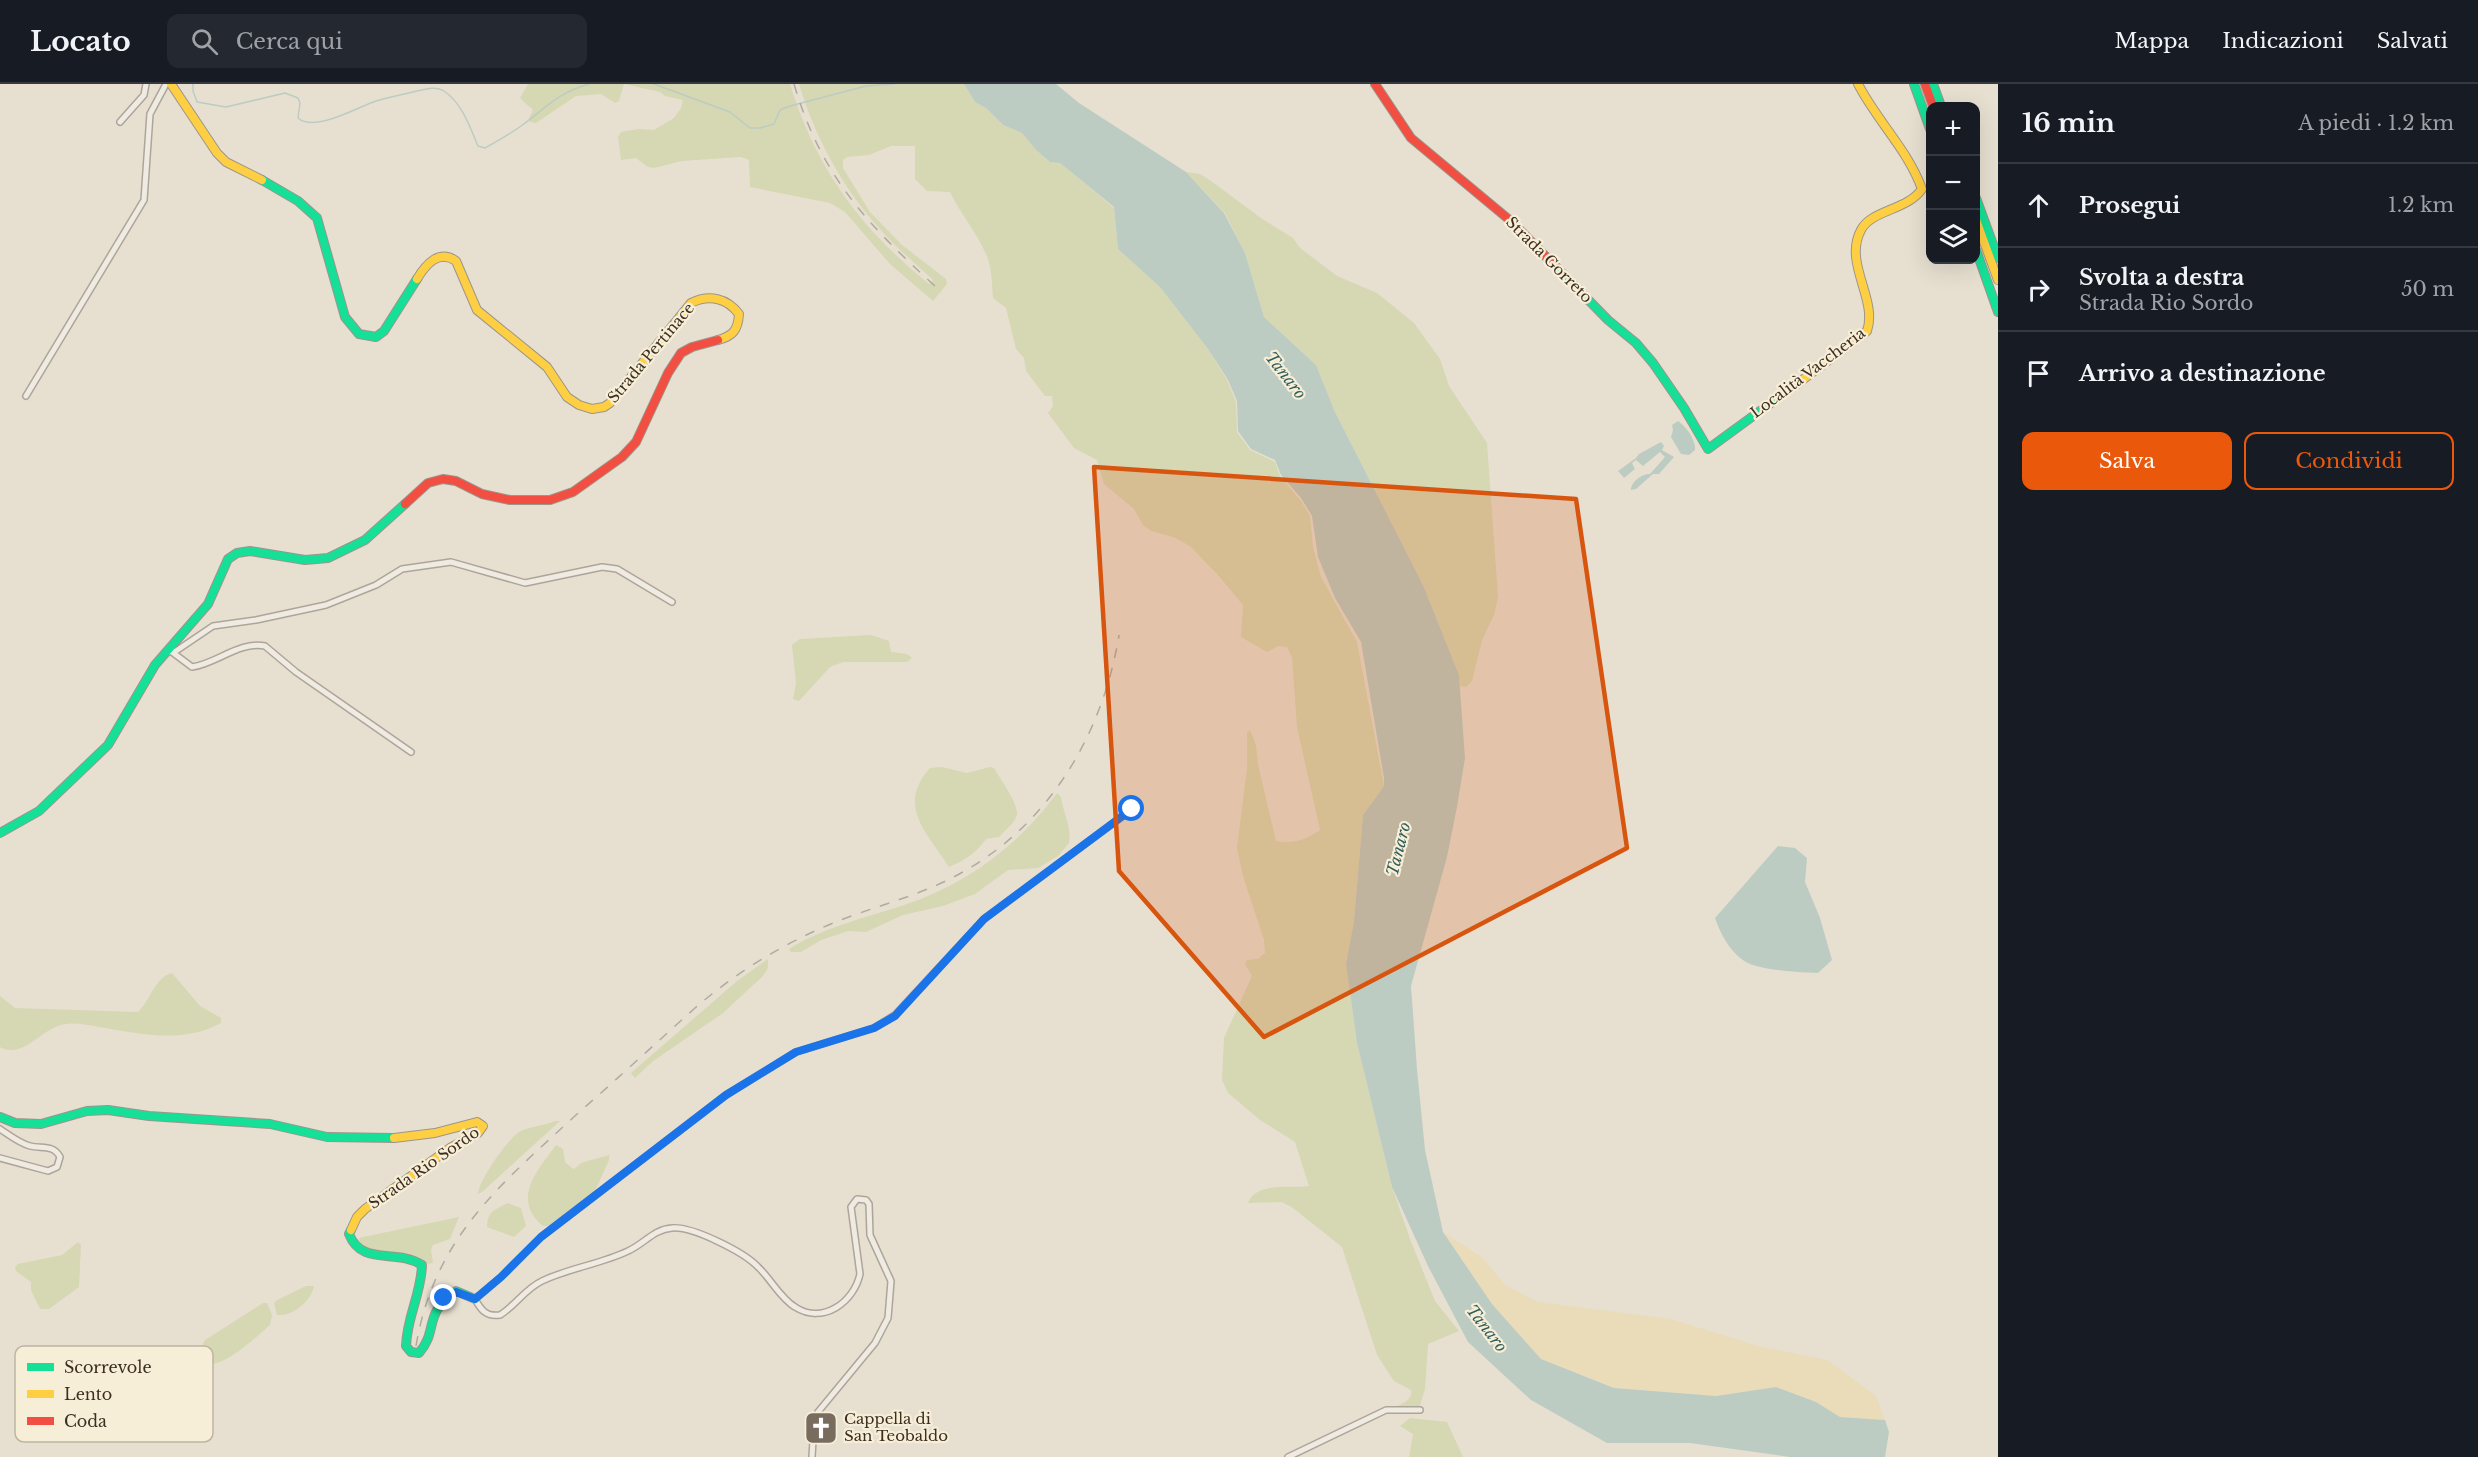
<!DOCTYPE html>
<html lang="it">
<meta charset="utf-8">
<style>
:root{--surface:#171b24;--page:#242831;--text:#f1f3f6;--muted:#9ea1a6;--line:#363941;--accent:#ea580c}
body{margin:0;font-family:"Libre Baskerville",serif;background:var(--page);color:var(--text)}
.controls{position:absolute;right:18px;top:18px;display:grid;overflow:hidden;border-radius:12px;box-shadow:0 6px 24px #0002}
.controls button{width:54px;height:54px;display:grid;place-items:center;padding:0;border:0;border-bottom:2px solid var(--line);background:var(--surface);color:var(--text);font:30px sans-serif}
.stop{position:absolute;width:18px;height:18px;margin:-14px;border:4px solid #1a73e8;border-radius:50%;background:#fff}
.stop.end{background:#1a73e8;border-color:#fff;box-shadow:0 2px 6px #0008}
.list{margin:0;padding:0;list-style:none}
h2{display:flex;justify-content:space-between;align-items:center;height:78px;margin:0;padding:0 24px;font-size:26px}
h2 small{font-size:20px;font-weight:400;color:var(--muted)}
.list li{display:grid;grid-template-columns:39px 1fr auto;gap:18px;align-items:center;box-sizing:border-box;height:84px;padding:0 24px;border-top:2px solid var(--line)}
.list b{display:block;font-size:22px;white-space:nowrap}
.list p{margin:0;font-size:20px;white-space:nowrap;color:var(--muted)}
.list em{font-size:20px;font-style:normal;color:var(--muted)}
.actions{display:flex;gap:12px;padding:18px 24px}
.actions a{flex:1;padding:14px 0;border:2px solid var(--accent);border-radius:12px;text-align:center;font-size:21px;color:var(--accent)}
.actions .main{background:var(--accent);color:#fff}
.icon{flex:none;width:33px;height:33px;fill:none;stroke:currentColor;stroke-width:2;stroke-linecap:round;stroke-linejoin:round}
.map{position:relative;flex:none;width:1998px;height:1373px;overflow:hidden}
header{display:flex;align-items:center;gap:36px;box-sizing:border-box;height:84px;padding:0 30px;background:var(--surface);border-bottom:2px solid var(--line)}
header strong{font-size:28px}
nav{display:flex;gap:33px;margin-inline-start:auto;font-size:21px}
.search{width:420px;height:54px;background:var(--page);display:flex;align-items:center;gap:15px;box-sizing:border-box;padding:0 21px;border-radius:12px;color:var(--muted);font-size:22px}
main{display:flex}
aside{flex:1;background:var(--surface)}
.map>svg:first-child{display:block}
.green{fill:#d6d7b3}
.sand{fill:#eadcb9}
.water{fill:#bcccc2}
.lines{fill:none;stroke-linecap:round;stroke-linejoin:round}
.stream{stroke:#bcccc2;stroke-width:1.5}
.street-casing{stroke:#ada599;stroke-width:8}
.fast-casing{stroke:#9c958a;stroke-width:10}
.slow-casing{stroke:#9c958a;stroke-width:10}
.jam-casing{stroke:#9c958a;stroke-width:10}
.street{stroke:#efebe3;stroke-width:5}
.fast{stroke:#16e098;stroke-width:8}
.slow{stroke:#ffcf43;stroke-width:8}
.jam{stroke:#f24e42;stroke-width:8}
.rail{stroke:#afaaa2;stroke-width:1.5;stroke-dasharray:10 10;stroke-linecap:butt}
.route{stroke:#1a73e8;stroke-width:8}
.marked{fill:#d7550e;fill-opacity:0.2;stroke:#d7550e;stroke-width:4.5;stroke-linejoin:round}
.labels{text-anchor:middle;stroke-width:4.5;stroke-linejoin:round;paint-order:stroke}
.street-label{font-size:15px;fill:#3d2e20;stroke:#f7eed8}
.poi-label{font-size:15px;fill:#3d2e20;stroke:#f7eed8;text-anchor:start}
.water-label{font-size:16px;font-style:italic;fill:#2f5d5a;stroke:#f7eed8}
.key{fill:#f7eed8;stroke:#bfb4a1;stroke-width:1.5}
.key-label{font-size:16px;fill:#3d2e20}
</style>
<header>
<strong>Locato</strong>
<div class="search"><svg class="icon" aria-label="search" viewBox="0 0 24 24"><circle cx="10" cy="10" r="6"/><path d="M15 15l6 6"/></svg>Cerca qui</div>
<nav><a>Mappa</a><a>Indicazioni</a><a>Salvati</a></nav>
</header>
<main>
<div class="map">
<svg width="1998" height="1373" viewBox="0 0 1998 1373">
<rect width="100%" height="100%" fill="#e7e0d1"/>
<path class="green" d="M528 0H790C816 85 861 145 929 200L933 196C915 179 895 163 879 144 842 103 815 53 799 0H964L975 18 986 24 1003 41 1022 49 1036 66 1050 78 1060 79 1114 124 1118 165 1160 203 1208 265 1227 296 1236 318 1237 348 1250 366 1275 378 1280 392 1301 417 1310 432 1313 463 1321 493 1357 558 1384 702 1363 731 1354 837 1346 880 1357 959 1392 1103 1410 1155 1435 1217 1459 1247 1428 1260 1425 1305 1419 1325 1397 1322C1404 1319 1413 1315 1411 1306L1394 1297 1377 1271 1342 1163 1293 1124 1282 1118 1248 1119C1256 1097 1291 1105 1309 1102L1295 1058 1260 1036 1228 1009 1222 996 1224 954 1252 892 1245 880 1247 876 1258 875 1265 869 1264 856 1243 792 1237 764 1247 685V649L1250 646 1256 661 1258 681 1276 757C1294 760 1305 756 1320 746L1297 643 1292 573 1287 563 1278 562 1267 568 1241 553 1243 521 1218 491 1190 462 1173 453 1151 447 1143 441 1134 425 1104 400 1097 376 1074 364 1048 329 1053 322 1052 312H1045L1026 287 1024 274 1016 265 1006 224 993 214C992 201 992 187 988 175 979 151 961 131 950 108L927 107 915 95V62H891L869 71 847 73 843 76V84L870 128 902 161 946 195 947 200 933 217 890 180 845 128 830 119 750 103 749 76 741 73 681 77 654 84 648 83 636 74 621 76 618 53 621 48 638 45 654 46 674 34 681 24 683 16 665 12 660 8 624 0 619 17 615 19 601 10 576 12 536 39 530 38 529 34 533 26 520 14Z
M1186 88 1200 90 1211 97 1261 134 1293 154 1300 164 1337 192 1377 209 1414 239 1440 275 1449 302 1487 359 1498 513 1494 531 1482 556 1472 597 1466 603 1460 602 1459 591 1423 501 1335 328 1316 281 1264 233 1245 169 1225 129Z
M871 551 889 557 891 568 907 570 912 574 907 578H843L830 583 799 617 793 615 796 599 792 561 800 555Z
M942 683 967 689 990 683 994 684C1000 695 1019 720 1017 731 1015 739 1004 747 999 753L986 755C976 769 965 776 949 783 927 748 896 722 930 684Z
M1057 709 1061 713C1063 729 1072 743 1069 759L1058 772 1038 784 1008 786 975 810 943 822 903 831 866 848 848 847 821 856 801 868H791L789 865C824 843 865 834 904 821 967 800 1018 762 1057 709Z
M768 875V884L763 892 723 929 652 978 635 994 631 989 737 897Z
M172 889 200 922 221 934V939C182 960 142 950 99 943 87 941 70 937 58 942 40 948 21 975 0 963V912L15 924 138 928C150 917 155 893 172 889Z
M555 1037H560L482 1108 478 1110C479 1096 507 1056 519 1048 527 1043 543 1042 555 1037Z
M556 1061 563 1065 565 1078 572 1084 574 1085 581 1079 609 1071V1076L595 1107 550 1142H543C511 1115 537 1087 556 1061Z
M507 1119 521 1124 526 1142 514 1153 487 1143C488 1126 494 1127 507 1119Z
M459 1133 450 1155 433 1161 431 1166 433 1179 428 1180C408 1161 383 1173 360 1162L359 1154 363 1153Z
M78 1158 81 1161 79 1203 49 1225H40L31 1206V1198L16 1187 15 1183 18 1180 62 1171Z
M306 1202H314C312 1216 293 1233 277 1231L274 1219 277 1216Z
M263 1219H267L272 1231 270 1241C257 1252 226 1282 208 1280L203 1260 205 1256Z
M1410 1334 1447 1338 1463 1373H1409L1413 1350 1400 1342Z"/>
<path class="sand" d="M1443 1148 1483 1174 1505 1201 1538 1218 1671 1235 1758 1262 1827 1276 1876 1312 1885 1336 1840 1333 1816 1318 1776 1303 1716 1312 1615 1304 1541 1275 1492 1220Z"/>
<path class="water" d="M964 0H1056L1079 19 1186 88 1224 129 1245 169 1264 233 1316 281 1335 328 1423 501 1459 591 1465 674 1457 723 1447 773 1411 902 1417 985 1425 1066 1443 1148 1492 1220 1541 1275 1614 1304 1716 1312 1776 1303 1816 1318 1840 1333 1885 1336 1889 1348 1885 1373H1790L1690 1359H1607L1531 1316 1468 1258 1428 1182 1392 1103 1357 959 1346 880 1354 837 1363 731 1384 702V694L1361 558 1335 514 1318 473 1312 432 1301 414 1281 391 1275 376 1251 365 1238 347 1237 317 1228 296 1208 265 1160 203 1118 165 1114 123 1060 79 1050 78 1036 66 1022 49 1003 41 986 24 975 18Z
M1678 337C1686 342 1696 356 1695 366L1689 371 1681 370 1671 353 1673 346 1672 341Z
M1661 358 1664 362 1662 366 1674 373 1659 390H1653L1636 405 1631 406C1631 398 1641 390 1650 390L1665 373 1660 368 1643 382 1636 376 1632 379 1635 385 1624 394 1618 387 1636 374 1639 370Z
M1778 762 1795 764 1807 774 1805 798 1820 834 1832 876 1818 889C1803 889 1761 886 1748 879 1731 870 1721 851 1715 834Z"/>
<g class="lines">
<path class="stream" d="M193 0V7L197 18 226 23 285 9 298 14 300 19 298 34C314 49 358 23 376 17 388 13 401 11 413 8 423 6 435 1 444 7 462 19 470 43 478 62L485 64C497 57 510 50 521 42 546 24 557 9 589 0
M654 0 730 28 750 44H760L774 40 780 26 790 22 866 2 894 0"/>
<g class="street-casing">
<path id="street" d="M120 38 144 11 146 0
M26 312 144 116 150 30 166 0
M166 568 176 567 213 542 256 536 326 521 376 501 402 485 451 478 525 499 602 483 617 485 672 518
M172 568 192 583C216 580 239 557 265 562L296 588 411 668
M0 1045C9 1051 19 1059 30 1062 42 1065 53 1060 60 1073L57 1083 48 1087 0 1074
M812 1373 814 1339 818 1328 875 1259 888 1234 891 1197 870 1151 869 1120 866 1116 857 1115 851 1123 860 1190C854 1218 823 1241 795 1223 780 1214 771 1195 758 1183 744 1168 692 1142 672 1144 654 1145 644 1160 628 1167 601 1180 569 1184 542 1197 525 1205 515 1222 500 1231 486 1233 481 1226 475 1215L501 1193 541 1153 726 1011 796 968 874 944 895 931 984 835 1132 725
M1288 1373 1386 1326H1420"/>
</g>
<g class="fast-casing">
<path id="fast" d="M1914 0 1930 45
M1933 0 1941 22
M262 96 298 117 317 134 345 233 359 250 376 253 384 247 417 195
M1976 114 1998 174
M1976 166 1998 228
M1556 183 1608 236 1636 259 1653 279 1684 324 1708 365 1797 300
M0 749 39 727 108 661 155 581 208 520 228 475 237 469 250 467 305 476 328 474 365 456 405 420
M0 1033 15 1039 41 1040 87 1027 108 1026 149 1032 270 1040 327 1053 394 1054
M351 1146 349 1150C362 1183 396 1164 422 1181 421 1211 407 1232 406 1262L411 1268 419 1269C439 1246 422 1231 456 1207L475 1215"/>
</g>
<g class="slow-casing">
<path id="slow" d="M171 0 217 69 226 78 262 96
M1976 136 1998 196
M417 195C426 180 439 165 456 177L477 226 547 283 567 313 579 321 592 325 604 323 610 319 691 219C709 210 727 214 739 230 738 246 733 252 718 256
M1797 300 1867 247C1878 215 1843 179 1861 146 1871 126 1908 126 1922 105 1908 66 1877 37 1858 0
M351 1146 357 1133 365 1125 450 1064 478 1049 483 1042 477 1038 435 1049 394 1054"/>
</g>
<g class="jam-casing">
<path id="jam" d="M1375 0 1411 54 1512 138 1556 183
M1925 0 1933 22
M405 420 428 399 443 395 456 397 482 410 510 416H550L573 408 622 373 636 358 668 289 681 269 692 263 718 256"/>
</g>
<use href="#street" class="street"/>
<use href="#fast" class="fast"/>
<use href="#slow" class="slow"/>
<use href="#jam" class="jam"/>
<path class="rail" d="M794 0C821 92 867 140 936 203
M416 1262C434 1154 500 1101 576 1031 616 996 655 960 695 924 738 887 784 859 838 837 879 821 922 811 961 789 1050 740 1103 649 1119 551"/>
</g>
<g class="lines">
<path class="route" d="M444 1214 456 1208 475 1215 501 1193 541 1153 726 1011 796 968 874 944 895 932 984 835 1132 725"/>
</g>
<path class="marked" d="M1094 383 1576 415 1627 764 1264 953 1119 787Z"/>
<defs>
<g id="church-square" transform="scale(1.725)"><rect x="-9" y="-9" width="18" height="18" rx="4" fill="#786c5e" stroke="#f7eed8"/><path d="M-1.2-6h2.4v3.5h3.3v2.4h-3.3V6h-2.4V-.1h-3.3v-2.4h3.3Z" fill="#fff"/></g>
</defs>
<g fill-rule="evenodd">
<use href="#church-square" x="821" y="1344"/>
</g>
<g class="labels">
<g class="street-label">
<text transform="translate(1549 176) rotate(45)" y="5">Strada Gorreto</text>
<text transform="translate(651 269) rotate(-50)" y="5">Strada Pertinace</text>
<text transform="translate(1808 289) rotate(-37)" y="5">Località Vaccheria</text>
<text transform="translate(424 1084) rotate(-35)" y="5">Strada Rio Sordo</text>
</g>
<g class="poi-label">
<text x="844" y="1340">Cappella di<tspan x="844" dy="17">San Teobaldo</tspan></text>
</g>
<g class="water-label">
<text transform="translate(1286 291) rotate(52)" y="6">Tanaro</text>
<text transform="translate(1398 765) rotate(-76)" y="6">Tanaro</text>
<text transform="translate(1487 1244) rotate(52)" y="6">Tanaro</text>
</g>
</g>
<rect x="15" y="1262" width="198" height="96" rx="9" class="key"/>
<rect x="27" y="1279" width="27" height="8" fill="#16e098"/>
<rect x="27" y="1306" width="27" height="8" fill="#ffcf43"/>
<rect x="27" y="1333" width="27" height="8" fill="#f24e42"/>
<g class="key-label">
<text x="64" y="1289">Scorrevole</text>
<text x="64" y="1316">Lento</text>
<text x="64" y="1343">Coda</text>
</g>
</svg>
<div class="controls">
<button>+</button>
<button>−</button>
<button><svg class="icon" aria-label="layers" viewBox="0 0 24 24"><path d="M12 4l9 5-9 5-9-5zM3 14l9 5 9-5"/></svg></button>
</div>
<div class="stop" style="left:1132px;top:725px"></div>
<div class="stop end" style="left:444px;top:1214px"></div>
</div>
<aside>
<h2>16 min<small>A piedi · 1.2 km</small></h2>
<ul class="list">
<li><svg class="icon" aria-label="ahead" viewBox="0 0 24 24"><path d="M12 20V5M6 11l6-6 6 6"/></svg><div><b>Prosegui</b></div><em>1.2 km</em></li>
<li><svg class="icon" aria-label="right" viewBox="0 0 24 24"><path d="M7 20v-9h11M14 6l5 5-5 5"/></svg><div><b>Svolta a destra</b><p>Strada Rio Sordo</p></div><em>50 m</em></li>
<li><svg class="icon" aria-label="arrive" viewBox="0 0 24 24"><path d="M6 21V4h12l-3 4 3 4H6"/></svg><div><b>Arrivo a destinazione</b></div></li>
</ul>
<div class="actions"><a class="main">Salva</a><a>Condividi</a></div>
</aside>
</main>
